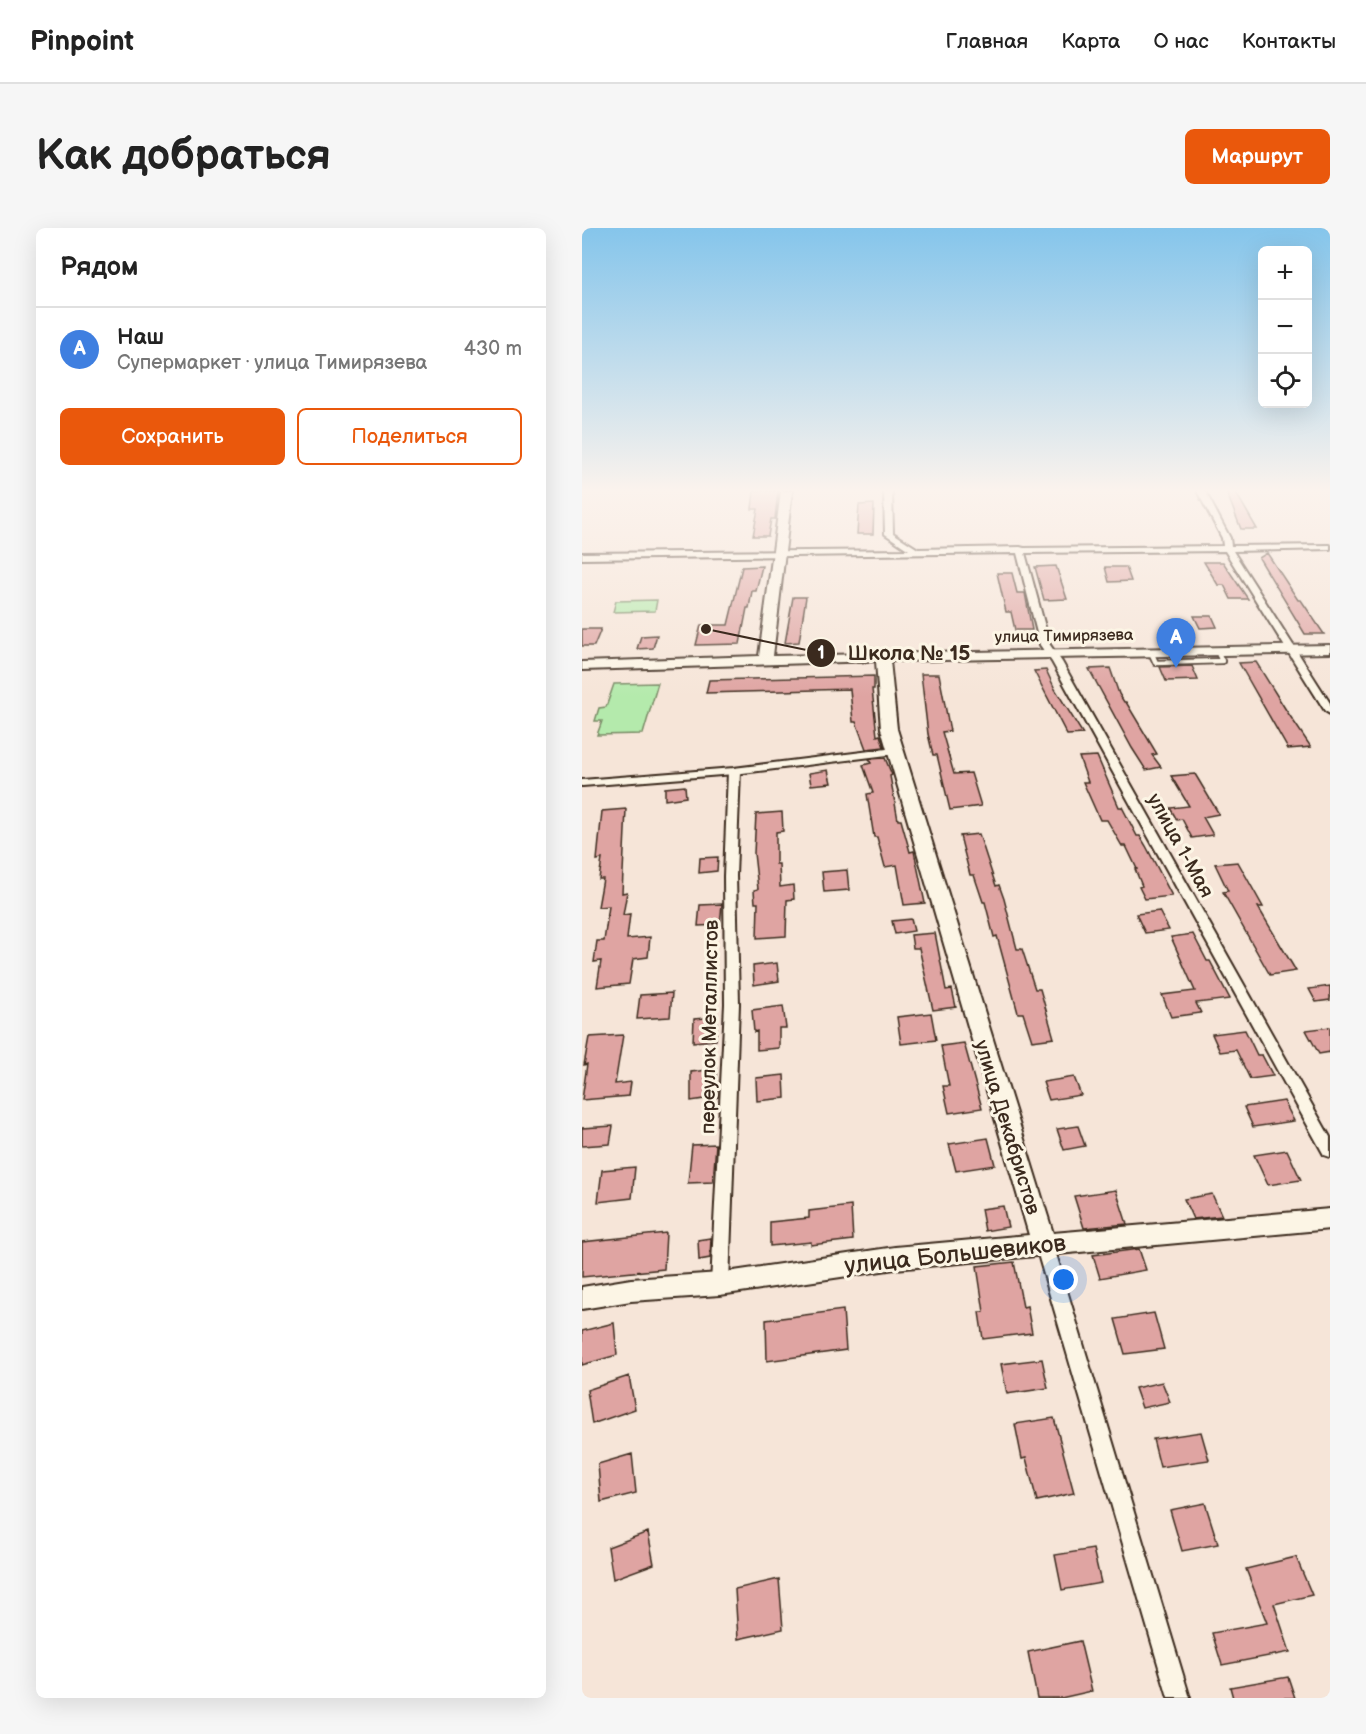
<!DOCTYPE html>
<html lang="ru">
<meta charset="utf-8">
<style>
:root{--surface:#fff;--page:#f6f6f6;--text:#222;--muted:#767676;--line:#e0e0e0;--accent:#ea580c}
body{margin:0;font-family:"Balsamiq Sans",sans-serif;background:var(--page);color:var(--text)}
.controls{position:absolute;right:18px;top:18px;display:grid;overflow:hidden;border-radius:9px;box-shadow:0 6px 24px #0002}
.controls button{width:54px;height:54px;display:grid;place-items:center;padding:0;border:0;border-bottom:2px solid var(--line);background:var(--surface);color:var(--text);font:30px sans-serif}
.you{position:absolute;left:482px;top:1052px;width:21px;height:21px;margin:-15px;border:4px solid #fff;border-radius:50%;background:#1a73e8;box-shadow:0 0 0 9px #1a73e833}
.badge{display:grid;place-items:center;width:39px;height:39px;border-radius:50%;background:var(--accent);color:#fff;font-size:20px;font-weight:700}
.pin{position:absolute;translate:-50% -50px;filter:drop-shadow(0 2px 3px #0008)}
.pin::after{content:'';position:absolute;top:32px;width:21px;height:18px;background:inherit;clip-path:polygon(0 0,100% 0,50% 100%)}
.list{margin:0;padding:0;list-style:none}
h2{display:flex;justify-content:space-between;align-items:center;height:78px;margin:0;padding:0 24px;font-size:26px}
h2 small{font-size:20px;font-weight:400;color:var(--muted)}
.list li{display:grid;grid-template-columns:39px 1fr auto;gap:18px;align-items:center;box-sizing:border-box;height:84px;padding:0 24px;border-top:2px solid var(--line)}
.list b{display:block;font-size:22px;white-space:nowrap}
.list p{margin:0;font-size:20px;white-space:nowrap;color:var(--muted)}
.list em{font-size:20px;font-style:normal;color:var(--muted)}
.actions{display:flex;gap:12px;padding:18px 24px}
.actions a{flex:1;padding:14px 0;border:2px solid var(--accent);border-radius:9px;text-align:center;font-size:21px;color:var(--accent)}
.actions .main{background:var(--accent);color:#fff}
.icon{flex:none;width:33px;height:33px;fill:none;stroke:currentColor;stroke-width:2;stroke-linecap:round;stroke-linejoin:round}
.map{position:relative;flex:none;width:748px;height:1470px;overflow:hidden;border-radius:9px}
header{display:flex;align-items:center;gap:36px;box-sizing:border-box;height:84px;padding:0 30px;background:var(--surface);border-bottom:2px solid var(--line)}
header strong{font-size:28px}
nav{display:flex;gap:33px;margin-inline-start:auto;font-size:21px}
.intro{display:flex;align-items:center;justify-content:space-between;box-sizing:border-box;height:144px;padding:0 36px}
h1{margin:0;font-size:42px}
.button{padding:15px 27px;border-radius:9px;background:var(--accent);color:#fff;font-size:21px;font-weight:700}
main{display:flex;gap:36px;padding:0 36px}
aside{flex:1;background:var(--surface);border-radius:9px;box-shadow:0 6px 24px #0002}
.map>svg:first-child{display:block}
.green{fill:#b4eaac;stroke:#788a65;stroke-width:1.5}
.building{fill:#dfa4a2;stroke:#3b2a1e;stroke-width:1.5}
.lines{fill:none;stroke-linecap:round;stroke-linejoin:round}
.lane-far1-casing{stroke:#3b2a1e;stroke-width:8}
.lane-casing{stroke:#3b2a1e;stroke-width:10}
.street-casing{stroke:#3b2a1e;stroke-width:4}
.secondary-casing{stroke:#3b2a1e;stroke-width:4}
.lane-far1{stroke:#fcf5e5;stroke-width:4.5}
.lane{stroke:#fcf5e5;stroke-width:6}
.street{fill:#fcf5e5;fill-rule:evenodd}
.secondary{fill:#fcf5e5;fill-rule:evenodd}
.labels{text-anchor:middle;stroke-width:6;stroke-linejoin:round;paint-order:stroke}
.far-street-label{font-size:16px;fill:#3b2a1e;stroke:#fcf5e5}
.street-label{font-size:20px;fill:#3b2a1e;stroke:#fcf5e5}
.near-street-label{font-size:24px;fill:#3b2a1e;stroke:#fcf5e5}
.leader{fill:none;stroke:#3b2a1e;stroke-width:2}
.callout-dot{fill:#3b2a1e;stroke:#fcf5e5;stroke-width:2}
.mark-label{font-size:18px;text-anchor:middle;font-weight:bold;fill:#fff}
.callout-label{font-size:21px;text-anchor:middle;font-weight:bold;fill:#3b2a1e;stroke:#fcf5e5;stroke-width:6;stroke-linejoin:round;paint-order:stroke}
</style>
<header>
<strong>Pinpoint</strong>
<nav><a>Главная</a><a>Карта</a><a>О нас</a><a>Контакты</a></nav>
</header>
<div class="intro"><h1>Как добраться</h1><a class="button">Маршрут</a></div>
<main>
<aside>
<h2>Рядом<small></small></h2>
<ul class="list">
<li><span class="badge" style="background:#3f7fe0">A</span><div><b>Наш</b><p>Супермаркет · улица Тимирязева</p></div><em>430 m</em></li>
</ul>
<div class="actions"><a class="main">Сохранить</a><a>Поделиться</a></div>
</aside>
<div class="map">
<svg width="748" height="1470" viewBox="0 0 748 1470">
<rect width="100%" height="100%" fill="#f6e5d8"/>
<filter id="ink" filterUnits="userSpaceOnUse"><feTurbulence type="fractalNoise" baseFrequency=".0167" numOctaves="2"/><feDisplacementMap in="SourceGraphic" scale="12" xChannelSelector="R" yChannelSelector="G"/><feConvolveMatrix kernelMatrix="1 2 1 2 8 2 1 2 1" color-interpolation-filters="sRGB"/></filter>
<g filter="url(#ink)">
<path class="green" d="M75 372 73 383 31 384 34 373Z
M76 455 61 506 15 507 20 493H13L17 480 24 479 32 456Z"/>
<path class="building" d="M172 263H196L193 291H189L186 308H171L176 281H170Z
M644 263H653L675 301H659Z
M292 276 291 306H275L277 277Z
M685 325 716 372H719L742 406H723L677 330Z
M622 334H641L666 371H649L642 357H636Z
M180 338 174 363H170L167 380H165L158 416 114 417 119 397H146L160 339Z
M474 338 485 371 462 372 453 339Z
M523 339H544L549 353 527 354Z
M415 345H430L435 365H443L450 402H433L429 384H424Z
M211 369H224L217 414 203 415Z
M612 388H630L635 399 618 400Z
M0 401H19L12 418H0Z
M75 407 71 420 55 421 59 408Z
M674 434 704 482 729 519 706 521 657 435Z
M610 438 616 452 584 453 578 439Z
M528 440 537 466 542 474H544L575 526 570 527 579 539 564 542 550 520 507 441Z
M464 442 473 461 501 506 485 507 452 443Z
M339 446H357L368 503 360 504 372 546 389 545 399 578 368 582 355 527H351L346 506Z
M292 448V461H290L295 508 298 507 302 519 284 521 274 494H271L268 461 124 465 127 452Z
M515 528 537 579H540L555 608H558L564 618 590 668 563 671 557 659 560 658 553 641H555L544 618H540L525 592H518L501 554H506L497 529Z
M303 530 310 547 308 548 316 592H319L328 624 332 623 343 675 322 677 315 637 303 639 295 609H292L285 566 291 565 281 537 289 535 287 531Z
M246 542 249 555 229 557 227 545Z
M613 546 637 586 621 589 631 607 610 610 600 591 595 592 588 580 607 578 589 548Z
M103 558 104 569 83 572V560Z
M44 581 40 665 45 664 41 687 48 686 45 711 68 709 66 729 51 731 47 756 15 759 19 733 12 734 15 713H22L27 678 16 679 21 651H17L20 631 15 632 20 583Z
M200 584 201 603 194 604V636H197L198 659 211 657 212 671 205 672 204 708 175 710 176 675H173L172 662 176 661 172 625 174 586Z
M397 606 414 658 417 657 422 671 435 721H440L453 761H458L472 810 450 813 441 785H436L415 708 412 709 403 674H401L392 647H388L378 608Z
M136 629 135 643 117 645 118 630Z
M656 634 681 679H676L714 743 688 747 641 664 646 663 633 636Z
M265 642 267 662 242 664 240 644Z
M140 676 138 697 116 698 118 677Z
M577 683 587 702 563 705 554 686Z
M329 691 332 703 313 706 310 693Z
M353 705 364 762 370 761 374 779 351 782 337 720H331L329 707Z
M611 706 625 733H628L648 771 614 775 619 785 589 789 580 767 613 763 589 709Z
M195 735 197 753 172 757 171 738Z
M748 758V772L734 774 727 761Z
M90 765 88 789 55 791 58 767Z
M201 778 204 800H197V820L175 822V803L172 804 170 782Z
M349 785 354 812 319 816 315 789Z
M135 789 134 812 111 814 112 791Z
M748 799V824L737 826 724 802Z
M663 802 675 827H680L691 848 668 851 654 822 638 824 630 806Z
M41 807 33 856 49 854 47 868 0 872 5 836 2 837 7 809Z
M382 815 400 880 367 885 361 858H367L359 818Z
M135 841 136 869 109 873V844Z
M202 847 203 870 175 873 174 850Z
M492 849 499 867 467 872 461 854Z
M702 873 712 893 671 899 662 879Z
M31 898 28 916 0 918V900Z
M496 898 503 918 482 922 475 901Z
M406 910 413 937 374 943 367 916Z
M134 916 131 954 106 955 110 917Z
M705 922 719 952 686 957 672 927Z
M53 939 50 970 16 974 20 942Z
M534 962 545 996 502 1000 492 968Z
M630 966 640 988 611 991 602 971Z
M269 978 271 1012 229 1017V1014L188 1018V994L227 990V983Z
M421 978 426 999 403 1003 399 981Z
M84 1005 82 1041 0 1049V1014Z
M129 1010 128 1030 117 1032 116 1012Z
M557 1021 564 1042 518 1050 511 1027Z
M432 1034 441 1079 445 1078 450 1105 401 1111 397 1084H402L395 1038Z
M261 1082 264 1122 185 1133 184 1092Z
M572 1085 582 1121 543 1126 533 1091Z
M32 1095 35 1127 0 1137V1103Z
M460 1131 466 1160 425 1166 419 1136Z
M47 1148 53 1181 10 1196 5 1162Z
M580 1154 588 1174 560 1180 553 1160Z
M472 1190 492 1265 455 1273 444 1230 440 1231 433 1196Z
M619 1204 627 1232 578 1239 571 1211Z
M50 1226 54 1265 19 1274 16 1236Z
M623 1275 636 1316 600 1323 588 1282Z
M66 1304 72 1336 31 1351 26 1319Z
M511 1321 519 1355 480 1362 473 1327Z
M714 1329 730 1367 692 1376 708 1424 640 1437 630 1405 685 1395 664 1341Z
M197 1351 201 1401 156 1411 153 1361Z
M498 1413 510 1463 479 1470H455L446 1424Z
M706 1449 713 1470H651L648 1459Z"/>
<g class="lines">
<g class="lane-far1-casing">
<path id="lane-far1" d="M569 424 574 435 640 433 635 423"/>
</g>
<g class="lane-casing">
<path id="lane" d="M0 555 152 543 313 523"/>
</g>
<g class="street-casing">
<path id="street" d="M302 263H310L311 305 336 321 438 319 442 320 641 318 640 310 615 263H623L648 310 649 318 748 317V321L651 323 748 475V486L743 483 643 323 443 325 468 417 480 434 748 909V929L742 927 470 434 458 417 435 325 0 331V325L327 322 303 306Z
M152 540 158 543 154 648 157 776 147 1056 144 1061 138 1064 132 1061 129 1056 143 776 142 648 146 543Z
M462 1009 468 1011 471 1016 608 1470H586L453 1016 456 1011Z"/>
</g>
<g class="secondary-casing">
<path id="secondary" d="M199 263H210L191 428 748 417V425L308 433 315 501 471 1005 748 981V1001L313 1041 138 1067 49 1073 0 1081V1059L49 1051 138 1045 313 1019 447 1007 299 501 294 433 0 442V434L177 428Z"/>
</g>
<use href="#lane-far1" class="lane-far1"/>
<use href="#lane" class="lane"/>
<use href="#street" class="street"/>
<use href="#secondary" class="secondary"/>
</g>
</g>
<linearGradient id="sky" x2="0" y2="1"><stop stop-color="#85c5eb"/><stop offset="0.56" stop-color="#fbf3ed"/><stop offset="1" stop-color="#fbf3ed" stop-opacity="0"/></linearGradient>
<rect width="748" height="469" fill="url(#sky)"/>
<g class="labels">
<g class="far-street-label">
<text transform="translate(482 407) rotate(-1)" y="6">улица Тимирязева</text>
</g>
<g class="street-label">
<text transform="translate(599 617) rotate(61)" y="7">улица 1-Мая</text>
<text transform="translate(127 799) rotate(-89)" y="7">переулок Металлистов</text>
<text transform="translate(426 899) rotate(73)" y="7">улица Декабристов</text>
</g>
<g class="near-street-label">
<text transform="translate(373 1026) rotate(-6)" y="8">улица Большевиков</text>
</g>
</g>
<path class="leader" d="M124 401L239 425"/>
<g class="callout-dot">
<circle cx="124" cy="401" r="6"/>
<circle cx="239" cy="425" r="15"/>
</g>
<g class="mark-label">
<text x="239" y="431">1</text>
</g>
<g class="callout-label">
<text x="327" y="432">Школа № 15</text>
</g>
</svg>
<div class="controls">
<button>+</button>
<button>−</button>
<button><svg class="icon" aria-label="locate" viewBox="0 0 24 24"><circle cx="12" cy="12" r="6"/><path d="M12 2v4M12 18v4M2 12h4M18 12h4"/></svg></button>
</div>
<div class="you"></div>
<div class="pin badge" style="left:594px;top:440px;background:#3f7fe0">A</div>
</div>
</main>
